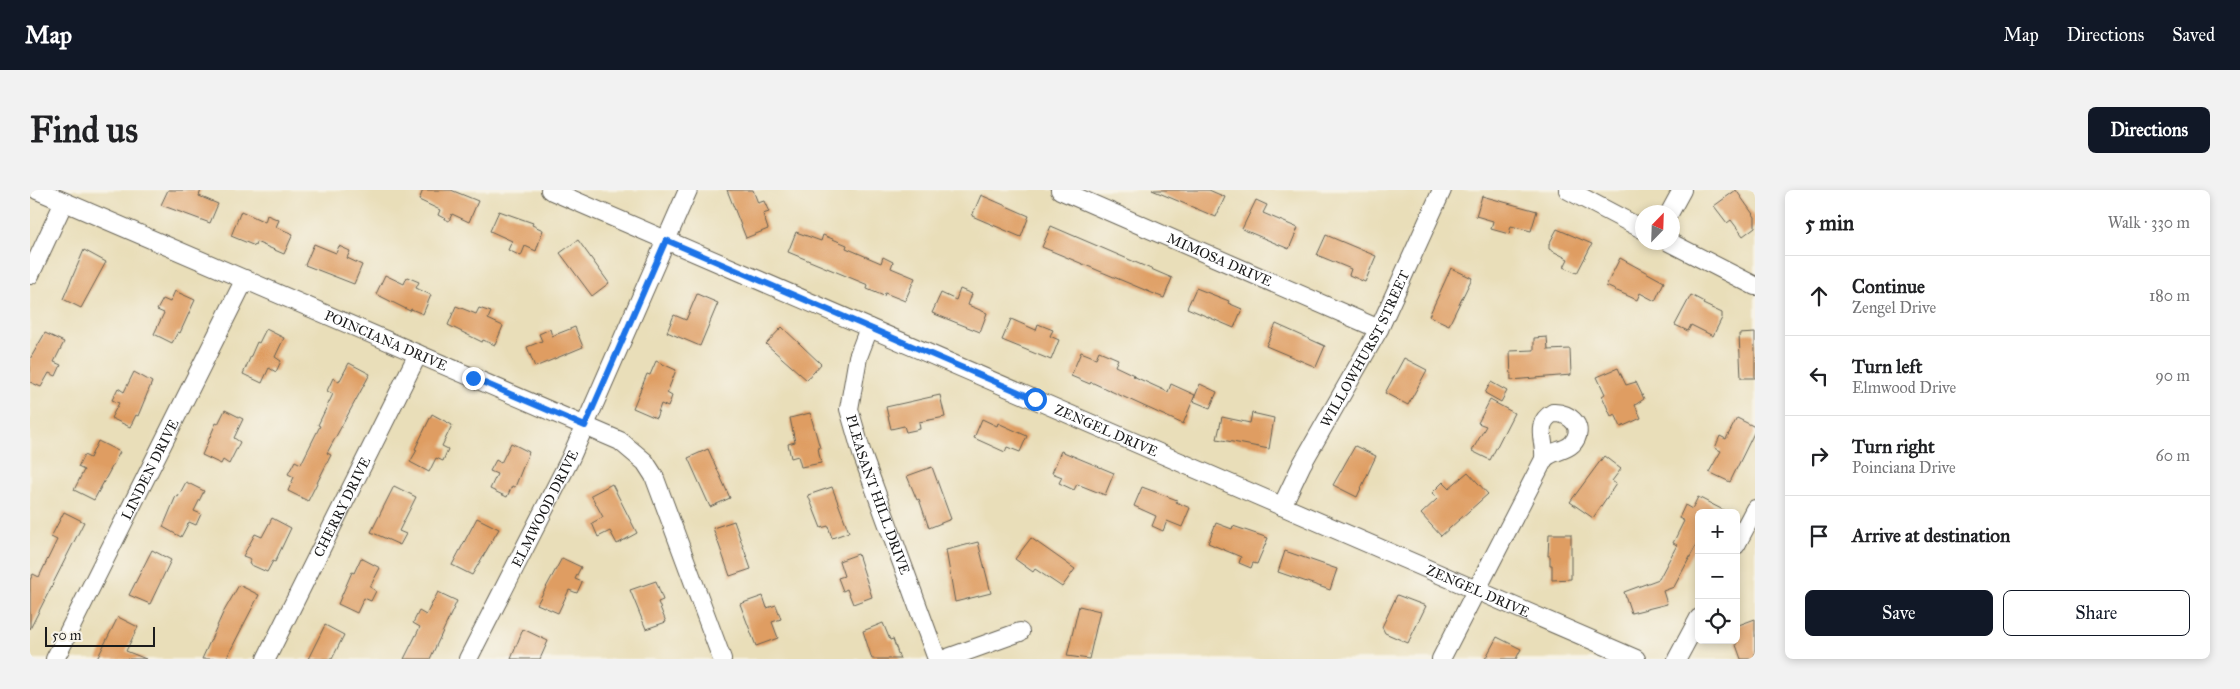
<!DOCTYPE html>
<meta charset="utf-8">
<style>
:root{--surface:#fff;--page:#f2f2f2;--text:#202124;--muted:#757577;--line:#e0e0e0;--accent:#111827}
body{margin:0;font-family:"IM FELL Great Primer",serif;background:var(--page);color:var(--text)}
.controls{position:absolute;right:15px;bottom:15px;display:grid;overflow:hidden;border-radius:8px;box-shadow:0 2px 8px #0003}
.controls button{width:45px;height:45px;display:grid;place-items:center;padding:0;border:0;border-bottom:1px solid var(--line);background:var(--surface);color:var(--text);font:25px sans-serif}
.compass{position:absolute;left:1605px;top:15px;width:45px;height:45px;border-radius:50%;background:var(--surface);box-shadow:0 2px 8px #0003;rotate:23deg}
.scale{position:absolute;left:15px;bottom:12px;width:110px;box-sizing:border-box;padding-left:5px;border:2px solid #1c1c1c;border-top:0;font-size:14px;line-height:18px;white-space:nowrap;color:#1c1c1c;-webkit-text-stroke:4px #f7f3e8;paint-order:stroke}
.stop{position:absolute;width:15px;height:15px;margin:-11px;border:4px solid #1a73e8;border-radius:50%;background:#fff}
.stop.end{background:#1a73e8;border-color:#fff;box-shadow:0 1px 5px #0008}
.list{margin:0;padding:0;list-style:none}
h2{display:flex;justify-content:space-between;align-items:center;height:65px;margin:0;padding:0 20px;font-size:21px}
h2 small{font-size:16px;font-weight:400;color:var(--muted)}
.list li{display:grid;grid-template-columns:32px 1fr auto;gap:15px;align-items:center;box-sizing:border-box;height:80px;padding:0 20px;border-top:1px solid var(--line)}
.list b{display:block;font-size:19px;white-space:nowrap}
.list p{margin:0;font-size:16px;white-space:nowrap;color:var(--muted)}
.list em{font-size:16px;font-style:normal;color:var(--muted)}
.actions{display:flex;gap:10px;padding:15px 20px}
.actions a{flex:1;padding:11px 0;border:1px solid var(--accent);border-radius:8px;text-align:center;font-size:18px;color:var(--accent)}
.actions .main{background:var(--accent);color:#fff}
.icon{flex:none;width:28px;height:28px;fill:none;stroke:currentColor;stroke-width:2;stroke-linecap:round;stroke-linejoin:round}
.map{position:relative;flex:none;width:1725px;height:469px;overflow:hidden;border-radius:8px}
header{display:flex;align-items:center;gap:30px;box-sizing:border-box;height:70px;padding:0 25px;background:var(--accent);color:#fff}
header strong{font-size:24px}
nav{display:flex;gap:28px;margin-inline-start:auto;font-size:18px}
.intro{display:flex;align-items:center;justify-content:space-between;box-sizing:border-box;height:120px;padding:0 30px}
h1{margin:0;font-size:35px}
.button{padding:12px 22px;border-radius:8px;background:var(--accent);color:#fff;font-size:18px;font-weight:700}
main{display:flex;gap:30px;padding:0 30px}
aside{flex:1;background:var(--surface);border-radius:8px;box-shadow:0 2px 8px #0003}
.map>svg:first-child{display:block}
.building{fill:#df9d62}
.lines{fill:none;stroke-linecap:round;stroke-linejoin:round}
.street-casing{stroke:#646053;stroke-width:20}
.street{stroke:#fff;stroke-width:18}
.route{stroke:#1a73e8;stroke-width:6}
.labels{text-anchor:middle;stroke-width:4;stroke-linejoin:round;paint-order:stroke}
.street-label{font-size:14px;fill:#1c1c1c;stroke:#f7f3e8}
</style>
<header>
<strong>Map</strong>
<nav><a>Map</a><a>Directions</a><a>Saved</a></nav>
</header>
<div class="intro"><h1>Find us</h1><a class="button">Directions</a></div>
<main>
<div class="map">
<svg width="1725" height="469" viewBox="0 0 1725 469">
<rect width="100%" height="100%" fill="#f7f3e8"/>
<filter id="ink" filterUnits="userSpaceOnUse"><feTurbulence type="fractalNoise" baseFrequency=".02" numOctaves="2"/><feDisplacementMap in="SourceGraphic" scale="10" xChannelSelector="R" yChannelSelector="G"/><feConvolveMatrix kernelMatrix="1 2 1 2 8 2 1 2 1" color-interpolation-filters="sRGB"/></filter>
<filter id="wash" filterUnits="userSpaceOnUse"><feTurbulence type="fractalNoise" baseFrequency=".0096" numOctaves="4" result="noise"/><feDisplacementMap in="SourceGraphic" scale="20" xChannelSelector="R" yChannelSelector="G"/><feGaussianBlur stdDeviation="1.12" result="paint"/><feColorMatrix in="noise" values="0 0 0 0 0 0 0 0 0 0 0 0 0 0 0 0 0 1.4 0 .05"/><feComposite in="paint" operator="in"/></filter>
<g filter="url(#wash)">
<rect width="100%" height="100%" fill="#e9deb9"/>
<g id="blocks">
<path class="building" d="M138 0H171L169 6 188 14 180 33 131 15Z
M393 0H421L448 11 439 32 422 24 419 31 408 25 410 20 389 10Z
M697 0H723L728 13 734 11 739 22 733 24 738 39 716 48Z
M1122 0H1179L1195 7 1186 27Z
M1706 0 1725 27V37L1713 46 1701 30 1697 33 1684 16Z
M951 5 999 26 991 47 942 26Z
M1452 6 1507 21 1501 41 1481 36 1479 44 1461 39 1463 31 1446 26Z
M1226 10 1237 15 1233 23 1268 38 1259 59 1212 39Z
M211 21 235 32 237 25 249 30 246 37 263 44 254 64 226 52 225 56 201 46Z
M469 21 503 33 502 35 513 40 506 61 495 56 491 66 478 60 482 51 460 41Z
M1021 36 1142 88 1134 108 1012 57Z
M1527 39 1562 54 1547 83 1534 77 1538 69 1519 59V54Z
M766 42 791 51 793 45 817 55 816 58 851 73 853 67 863 72 861 78 885 88 875 111 855 103 854 106 837 99 838 95 758 62Z
M1296 45 1346 66 1335 92 1319 85 1321 79 1287 65Z
M548 50 579 93 562 106 530 63Z
M284 54 306 63 309 56 320 61 317 68 332 75 324 94 275 75Z
M54 60 76 72 51 118 33 109Z
M1590 68 1634 92 1625 111 1610 103 1607 110 1576 96Z
M1421 78 1442 88 1419 135 1399 126Z
M355 85 374 94 377 87 389 92 386 98 401 105 393 124 381 119 380 121 346 104Z
M1166 98 1199 111 1198 113 1212 119 1204 138 1157 118Z
M930 99 942 104 938 115 957 123 950 142 902 123 911 103 926 110Z
M145 101 165 110 150 143 148 142 142 153 124 144 134 123 127 120 133 109 140 112Z
M667 104 688 113 670 156 637 142 644 125 656 130Z
M1661 105 1674 112 1673 114 1692 123V128L1683 146 1661 135 1658 141 1645 135Z
M426 116 446 124 449 118 461 122 458 129 473 136 465 155 453 150 452 152 418 135Z
M981 129 1006 140 1008 134 1023 140 1020 146 1029 150 1021 170 972 150Z
M1246 134 1295 156 1286 177 1236 156Z
M545 137 553 157 505 177 497 157 512 151 509 144 520 139 522 146Z
M752 137 791 174 777 190 736 154Z
M236 139 254 148 245 167 251 171 246 182 239 178 232 193 213 184 227 152 229 153Z
M15 143 34 152 24 172 31 175 26 186 19 183 11 197 0 192V169Z
M1725 143V188H1711L1709 144Z
M1517 147 1518 160 1540 159 1541 185 1481 190 1480 161 1504 160V148Z
M1069 161 1088 169 1085 176 1104 185 1103 186 1138 202 1141 194 1165 205 1153 234 1061 192 1060 194 1041 186 1051 162 1066 168Z
M1374 168 1397 180 1378 215 1355 203Z
M626 171 646 180 637 203 642 206 638 217 631 214 626 228 603 218 617 184 620 185Z
M319 173 340 184 297 263 301 265 278 311 258 301 264 287 258 284 265 271 271 274 290 236 288 235 303 204 297 201 303 188 309 192Z
M1588 178 1596 195 1606 192 1614 209 1605 215 1611 228 1591 237 1585 224 1581 226 1572 206 1575 204 1567 187Z
M104 182 122 192 108 226 106 225 100 237 81 228 89 213 82 210 88 198 94 202Z
M1461 192 1477 201 1471 212 1455 203Z
M1170 194 1187 202 1180 218 1163 211Z
M910 205 915 227 889 232 890 239 876 242 874 236 861 239 856 217Z
M1460 210 1484 223 1460 270 1442 261 1456 236 1448 233Z
M195 220 213 229 204 248 210 252 199 274 193 270 191 274 172 265 186 233 188 234Z
M780 223 790 258H788L791 273 771 277 768 266 761 268 758 254 765 252 760 228Z
M1222 223 1244 228 1239 259 1187 249 1192 227 1220 233Z
M402 224 422 235 412 256 418 259 413 271 406 268 399 282 380 272 387 260 385 259Z
M1707 228 1725 237V241L1700 292 1679 282 1691 261 1685 258 1690 246 1696 249Z
M952 229 967 236 968 233 997 246 990 262 977 257 975 262 944 248Z
M68 251 90 262 64 310 44 300 54 280 48 277 54 265 60 268Z
M481 253 499 262 485 297 482 296 477 307 460 299 467 284 460 281 466 270 471 273Z
M1325 256 1346 266 1327 307 1303 295Z
M678 259 700 308 680 317 658 268Z
M1031 261 1084 283 1075 305 1047 294 1044 300 1029 293 1032 287 1022 283Z
M1574 266 1591 279 1582 291 1586 294 1563 328 1540 312Z
M902 277 921 329 899 338 889 309 887 310 877 286Z
M1438 282 1458 304 1411 346 1391 324 1407 309 1402 303 1413 292 1419 298Z
M156 292 174 301 164 321 171 324 166 335 159 332 151 347 133 337 146 306 148 307Z
M582 294 607 343 587 354 580 341 568 347 562 333 573 327 561 305Z
M364 296 386 307 369 341 376 344 370 355 341 342Z
M802 297 819 342 802 348 798 336 791 338 778 305Z
M1112 297 1147 310 1146 312 1160 318 1152 337 1137 331 1133 341 1122 336 1126 326 1104 316Z
M1668 307 1699 323H1669V350L1644 397 1633 401 1637 414 1601 423 1594 402 1629 389 1647 355 1643 353 1654 331 1649 328 1655 315 1662 319Z
M34 322 54 332 0 439V390L3 384 9 387 27 350 21 347Z
M242 328 261 338 245 372 243 371 237 382 219 374 221 369 213 366 225 344 232 347Z
M447 328 469 339 442 385 422 375Z
M704 331 721 379 700 386 683 338Z
M1186 333 1202 339 1203 336 1238 348 1227 374 1223 373 1221 378 1209 373 1211 367 1178 353Z
M1519 344H1541V389L1522 390V375H1520V366H1518Z
M1001 348 1045 379 1032 397 1005 379 1003 382 985 369Z
M948 352 961 403 925 412 916 360Z
M122 360 141 370 120 414 99 405Z
M1255 361 1307 379 1300 400 1248 382Z
M828 364 842 407 823 414 817 399 813 401 808 388 814 386 809 371Z
M331 368 350 378 340 397 346 401 341 411 334 408 327 423 308 414 322 382 324 383Z
M532 368 551 377 545 389 552 392 547 403 539 400 528 423 507 414Z
M626 391 633 410 628 412 636 432 616 439 600 400Z
M209 395 229 405 214 434 196 469H172L193 423Z
M408 402 427 411 400 469H374L390 437 383 433 389 421 396 425Z
M1367 405 1396 416 1378 453 1355 443 1352 437Z
M733 406 737 418 746 415 751 429 742 432 748 448 726 456 710 414Z
M1049 416 1070 421 1059 469 1037 466Z
M88 427 108 437 96 461 116 469H67Z
M1725 429V469H1711L1706 455V436Z
M853 433 860 450 863 449 870 469H842L833 441Z
M295 435 314 445 302 469H278Z
M493 439 518 451 510 469H481Z
M1467 447 1491 459 1486 469H1455Z"/>
</g>
</g>
<g filter="url(#ink)">
<use href="#blocks" fill-opacity="0" stroke="#646053" stroke-width="1"/>
<g class="lines">
<g class="street-casing">
<g id="street">
<path id="s1" d="M7 0 590 251 615 272 624 286 692 469"/>
<path id="s2" d="M520 0 1606 469"/>
<path id="s3" d="M1030 0 1349 139"/>
<path d="M1538 0 1612 39"/>
<path d="M1640 22 1652 0"/>
<path d="M1639 52 1725 96"/>
<path d="M0 85 34 12"/>
<path id="s4" d="M839 138 828 167 819 219 832 264 907 469"/>
<path d="M1523 223C1540 222 1557 238 1542 254 1534 262 1522 260 1514 269 1516 251 1503 234 1523 223Z"/>
<path id="s5" d="M1252 316 1272 274 1349 139 1412 0"/>
<path d="M1706 355 1725 319"/>
<path id="s6" d="M25 469 215 89"/>
<path id="s7" d="M236 469 388 164"/>
<path id="s8" d="M438 469 541 267 658 0"/>
<path d="M915 469 990 442"/>
<path d="M1411 469 1514 269"/>
<path d="M1647 469 1669 428"/>
</g>
</g>
<use href="#street" class="street"/>
</g>
</g>
<g class="lines" filter="url(#ink)">
<path class="route" d="M443 188 555 236 636 50 1005 209"/>
</g>
<g class="labels">
<g class="street-label">
<text dy="5" stroke="none"><textPath href="#s3" startOffset="174">MIMOSA DRIVE</textPath></text>
<text dy="5" stroke="none"><textPath href="#s1" startOffset="380">POINCIANA DRIVE</textPath></text>
<text dy="5" stroke="none"><textPath href="#s5" startOffset="178">WILLOWHURST STREET</textPath></text>
<text dy="5" stroke="none"><textPath href="#s2" startOffset="606">ZENGEL DRIVE</textPath></text>
<text dy="5" stroke="none"><textPath href="#s6" startOffset="212">LINDEN DRIVE</textPath></text>
<text dy="5" stroke="none"><textPath href="#s4" startOffset="174">PLEASANT HILL DRIVE</textPath></text>
<text dy="5" stroke="none"><textPath href="#s7" startOffset="170">CHERRY DRIVE</textPath></text>
<text dy="5" stroke="none"><textPath href="#s8" startOffset="169">ELMWOOD DRIVE</textPath></text>
<text dy="5" stroke="none"><textPath href="#s2" startOffset="1011">ZENGEL DRIVE</textPath></text>
</g>
</g>
</svg>
<div class="controls">
<button>+</button>
<button>−</button>
<button><svg class="icon" aria-label="locate" viewBox="0 0 24 24"><circle cx="12" cy="12" r="6"/><path d="M12 2v4M12 18v4M2 12h4M18 12h4"/></svg></button>
</div>
<svg class="compass" viewBox="-18 -18 36 36"><path d="M0-13l5 13h-10z" fill="#e53935"/><path d="M0 13l5-13h-10z" fill="#757577"/></svg>
<div class="scale">50 m</div>
<div class="stop" style="left:1005px;top:209px"></div>
<div class="stop end" style="left:443px;top:188px"></div>
</div>
<aside>
<h2>5 min<small>Walk · 330 m</small></h2>
<ul class="list">
<li><svg class="icon" aria-label="ahead" viewBox="0 0 24 24"><path d="M12 20V5M6 11l6-6 6 6"/></svg><div><b>Continue</b><p>Zengel Drive</p></div><em>180 m</em></li>
<li><svg class="icon" aria-label="left" viewBox="0 0 24 24"><path d="M17 20v-9H6M10 6l-5 5 5 5"/></svg><div><b>Turn left</b><p>Elmwood Drive</p></div><em>90 m</em></li>
<li><svg class="icon" aria-label="right" viewBox="0 0 24 24"><path d="M7 20v-9h11M14 6l5 5-5 5"/></svg><div><b>Turn right</b><p>Poinciana Drive</p></div><em>60 m</em></li>
<li><svg class="icon" aria-label="arrive" viewBox="0 0 24 24"><path d="M6 21V4h12l-3 4 3 4H6"/></svg><div><b>Arrive at destination</b></div></li>
</ul>
<div class="actions"><a class="main">Save</a><a>Share</a></div>
</aside>
</main>
